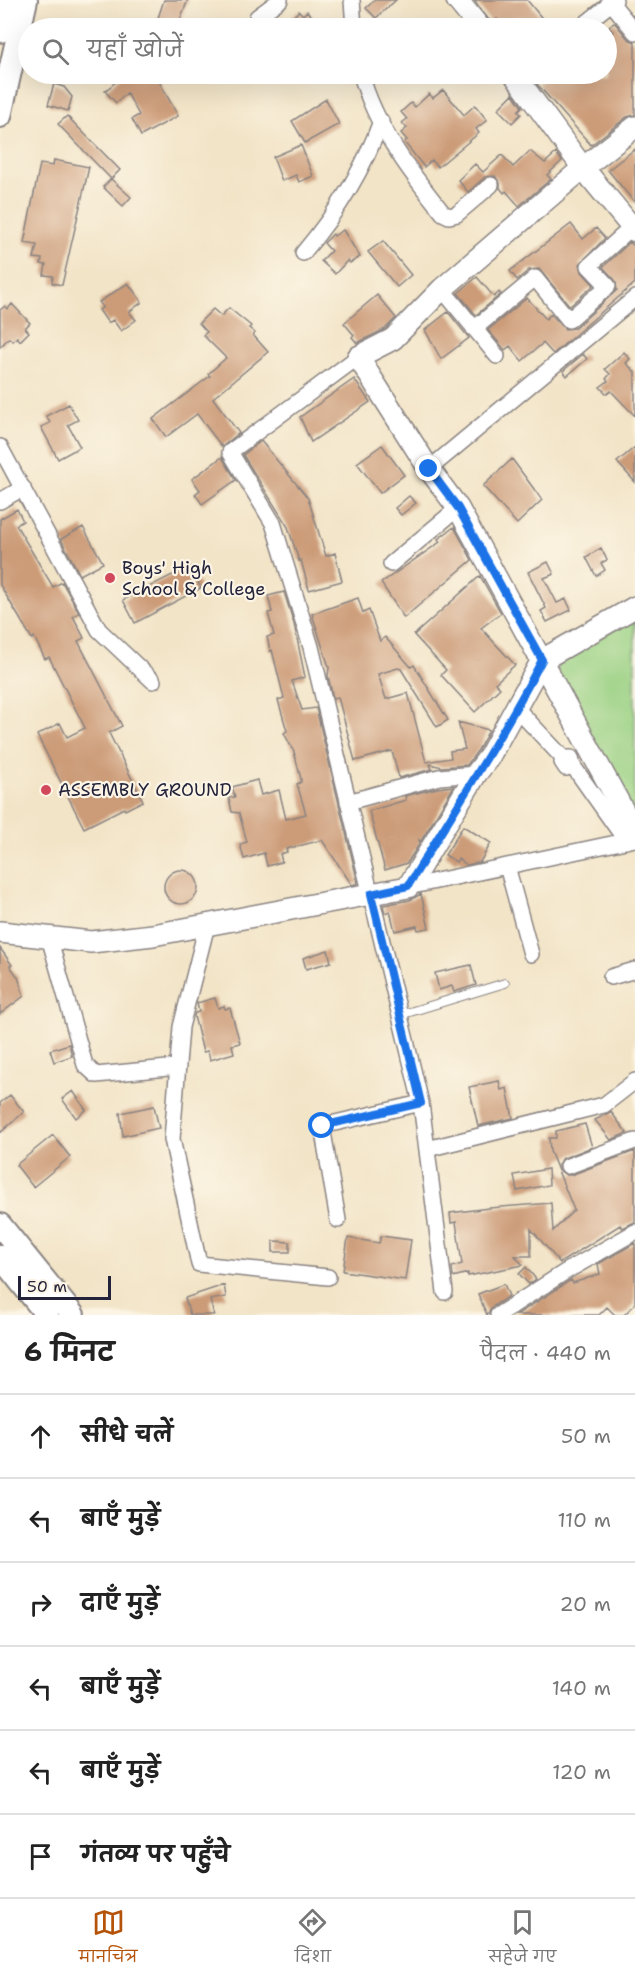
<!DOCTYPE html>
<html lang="hi">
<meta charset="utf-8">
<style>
:root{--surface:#fff;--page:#f2f2f2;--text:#222;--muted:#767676;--line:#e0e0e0;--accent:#b45309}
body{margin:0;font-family:"Shantell Sans","Playpen Sans Deva",sans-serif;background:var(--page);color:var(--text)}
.scale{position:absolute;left:18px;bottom:15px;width:93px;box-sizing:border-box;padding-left:6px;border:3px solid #22223b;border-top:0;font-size:16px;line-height:21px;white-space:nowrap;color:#22223b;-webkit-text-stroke:4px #fcf5e5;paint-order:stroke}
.stop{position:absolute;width:18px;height:18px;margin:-14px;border:4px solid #1a73e8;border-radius:50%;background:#fff}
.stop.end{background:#1a73e8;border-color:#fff;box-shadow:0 2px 6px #0008}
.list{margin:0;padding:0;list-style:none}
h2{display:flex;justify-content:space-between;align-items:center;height:78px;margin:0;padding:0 24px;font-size:26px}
h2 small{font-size:20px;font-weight:400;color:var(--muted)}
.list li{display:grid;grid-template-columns:39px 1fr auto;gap:18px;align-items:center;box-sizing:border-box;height:84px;padding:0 24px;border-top:2px solid var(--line)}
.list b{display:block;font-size:22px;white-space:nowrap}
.list em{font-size:20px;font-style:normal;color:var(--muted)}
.icon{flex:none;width:33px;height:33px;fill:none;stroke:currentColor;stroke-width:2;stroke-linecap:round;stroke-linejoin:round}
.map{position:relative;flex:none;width:635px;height:1315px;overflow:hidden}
.search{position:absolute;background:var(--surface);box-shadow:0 6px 24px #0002;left:18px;right:18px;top:18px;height:66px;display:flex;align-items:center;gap:15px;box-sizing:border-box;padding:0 21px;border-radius:33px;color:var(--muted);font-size:22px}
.sheet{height:582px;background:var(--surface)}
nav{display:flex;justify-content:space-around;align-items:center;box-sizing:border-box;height:84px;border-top:2px solid var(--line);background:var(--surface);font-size:16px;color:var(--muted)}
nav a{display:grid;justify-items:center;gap:3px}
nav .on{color:var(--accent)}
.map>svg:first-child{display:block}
.green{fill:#9ad183;stroke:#5e7a5f;stroke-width:1.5}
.building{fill:#cc9b78}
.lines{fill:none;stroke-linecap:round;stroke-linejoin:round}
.lane-casing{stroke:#8a8381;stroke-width:10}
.street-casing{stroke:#8a8381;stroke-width:18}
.secondary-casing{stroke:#8a8381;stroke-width:24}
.primary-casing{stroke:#8a8381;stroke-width:26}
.lane{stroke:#fff;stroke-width:8}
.street{stroke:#fff;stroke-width:15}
.secondary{stroke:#fff;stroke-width:21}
.primary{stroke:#fff;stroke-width:22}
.route{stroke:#1a73e8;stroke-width:8}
.poi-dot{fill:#d1495b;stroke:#fcf5e5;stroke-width:2}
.labels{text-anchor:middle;stroke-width:4.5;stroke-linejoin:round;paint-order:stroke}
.poi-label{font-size:18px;fill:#22223b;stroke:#fcf5e5;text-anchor:start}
</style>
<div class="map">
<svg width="635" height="1315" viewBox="0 0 635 1315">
<rect width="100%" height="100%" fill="#fcf5e5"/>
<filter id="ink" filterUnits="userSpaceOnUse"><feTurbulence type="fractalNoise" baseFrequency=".0167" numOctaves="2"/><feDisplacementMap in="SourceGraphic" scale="12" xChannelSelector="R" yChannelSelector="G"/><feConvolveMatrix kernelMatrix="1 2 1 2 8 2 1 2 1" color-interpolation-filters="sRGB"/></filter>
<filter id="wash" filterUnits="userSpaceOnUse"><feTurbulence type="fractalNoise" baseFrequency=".008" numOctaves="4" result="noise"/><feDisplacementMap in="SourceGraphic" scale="24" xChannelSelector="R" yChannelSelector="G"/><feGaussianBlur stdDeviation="1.35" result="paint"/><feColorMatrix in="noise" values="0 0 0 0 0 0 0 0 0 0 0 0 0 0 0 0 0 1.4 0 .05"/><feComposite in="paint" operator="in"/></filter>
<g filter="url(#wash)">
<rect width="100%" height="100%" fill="#f2e4c7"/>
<path class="green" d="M635 617V819L558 674 557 660Z"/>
<g id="blocks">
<path class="building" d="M164 0H188L178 25 158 18Z
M375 0H396L376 18 366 8Z
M474 0H527L550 28H505L497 19 492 24Z
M299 11 303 15 307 11 322 28H296L289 20Z
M614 22 628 39 635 42V115L627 117 591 145 537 84 550 74H606V37L613 32 609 27Z
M125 74H155L178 116 141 136 132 119 139 115 127 93 116 103 105 91Z
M54 84 64 87 72 97 68 111 48 105Z
M443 90 464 115 475 105 487 120 476 129 479 133 438 167 432 160 424 167 404 142 407 140 401 133 407 128 402 123 407 119 401 112 411 103 415 107 429 94 433 98Z
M513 94 522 107 518 111 521 114 512 123 498 109Z
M326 99 339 124 305 143 292 121Z
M67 116 120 170 111 179 58 124Z
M301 145 313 176 299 182 296 175 282 181 273 157Z
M635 149V203L608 170Z
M530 151 545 163 556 153 562 161 547 175 551 179 519 206 506 191 504 193 500 188V183L495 176 485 177 468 192 458 180 475 164 483 172 502 155 513 167Z
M54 160 89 167 62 285 52 283 53 276 44 275 46 265 41 264 42 259 34 258 37 245 24 243 40 164 53 166Z
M111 179 131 197 123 206 103 187Z
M571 224 583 239 596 228 605 238 580 264 582 272 594 285 570 306 539 269 529 270 517 280 510 271Z
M343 230 360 257 350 263 348 260 335 274 321 261 331 251 324 243 333 234 334 236Z
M383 241 411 275 397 287 368 252Z
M630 242 635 247V283L553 354 543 343 522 361 510 346 505 350 488 330 527 298 546 319 551 314 565 329 575 328 617 290 615 280 603 267Z
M477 277 494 297 499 292 501 294 476 315 458 293Z
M128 283 142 302 129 312 136 320 121 331 113 320 108 323 99 310 103 307 99 302Z
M377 295 396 318 385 329 357 343 352 337 354 335 344 323Z
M12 304 30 323 25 328 29 332 20 341 17 337 13 341 9 338 0 347V310L5 306 8 309Z
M229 308 251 326 249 328 255 333 253 335 268 352 213 398 239 433 222 447 197 414 166 437 153 419 210 376 208 374 226 358 203 335 207 332 199 323 213 309 221 316Z
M448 312 469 338 441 359 425 330Z
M624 352 630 359 626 363 635 372V416L611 391 607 394 600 387 608 381 606 379 610 374 605 369Z
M583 354 587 359 567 376 563 371Z
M354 379 370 402 311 442 300 417Z
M69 404 78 420 68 425 80 447 58 459 41 427 50 423 46 416Z
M261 441 308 498 326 556 335 553 342 581 309 590 301 560 299 561 288 527 243 455Z
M382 445 404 475 380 493 357 463Z
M635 447V482L617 462Z
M222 457 236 480 202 504 195 494 200 490 192 479Z
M512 459 542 500 517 524 483 486Z
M409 496 416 503 401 515 395 508Z
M17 509 23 521 16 525 53 587 62 582 79 613 73 616 84 638 78 641 122 726 109 733 143 801 125 810 124 808 84 828 37 735 60 723 67 737 85 728 49 657 45 659 34 637 32 639 0 585V519Z
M83 527 103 563 80 575 61 539Z
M454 527 472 560 404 618 381 583 440 542 438 539Z
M601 548 607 560 601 563 605 570 596 576 586 557Z
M548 562 554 574 544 578 557 603 566 599 571 610 547 622 541 611 546 608 528 572Z
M190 566 201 588 135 623 123 600Z
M480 576 501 613 481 628 515 665 495 683 500 688 475 712 441 675 446 670 414 635Z
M284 592 294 624 305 677 292 681 302 710 316 708 358 883 352 885 322 840 286 849 287 852 280 854 282 862 267 866 264 853 244 859 240 844 247 842 239 813 232 812 229 798 235 797 232 787 257 780 261 795 279 790 286 819 306 814 297 784 301 782V779L294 752 284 733 287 731 278 700 284 698 272 650 270 651 267 637 274 635 268 613 272 612 268 596Z
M358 598 363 613 369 610 380 641 385 637 411 667 414 665 448 720 437 727 401 669 398 668 378 674 386 699 408 693 426 762 451 758 450 751 465 749 458 722 489 730 478 750 467 765 442 767 430 764 432 769 399 778 392 751 355 761 338 697 333 698 328 676 329 667 312 614Z
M454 786 421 841 419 840 420 843 407 863 385 870 369 811 406 800 405 796 437 788Z
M463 826 491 843 480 862 467 865 458 859 456 862 445 855Z
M164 887a17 17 0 1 1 34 0a17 17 0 1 1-34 0Z
M421 894 429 928 418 930 417 926 395 931 390 911 385 913 383 905 410 900Z
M0 948 12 965 10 966 18 977 24 996 0 1014Z
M328 950 331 962 306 969 303 958Z
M471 965 476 985 454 992 452 986 439 990 435 973Z
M215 998 218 1008 224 1006 225 1009 230 1008 240 1043 232 1045 234 1053 210 1060 208 1051 203 1052 194 1016 195 1013 199 1012 197 1003Z
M69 1044 72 1056 54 1062 50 1050Z
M499 1081 501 1090 507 1088 513 1118 478 1126 469 1087Z
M73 1091 86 1110 76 1118 62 1099Z
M10 1095 24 1112 0 1133V1103Z
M154 1106 159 1128 123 1136 120 1113Z
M611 1112 627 1133 611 1140 595 1120Z
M585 1124 592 1147 561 1159 558 1165 559 1170 566 1175H571L635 1151V1222L622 1228 620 1225 560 1263 531 1229V1256H515L523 1265 468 1276V1273L453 1277 452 1267 462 1264 456 1222 451 1223 450 1213 489 1208 551 1203 553 1231 574 1210 550 1151 549 1138H556V1131Z
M53 1135 70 1157 33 1187 16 1165Z
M548 1169 549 1185 517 1191 514 1175Z
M381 1236 411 1240 405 1280 343 1271 348 1238 379 1243Z
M273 1241 290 1242V1252H273Z
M635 1243V1304L624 1315H615L607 1307 599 1315H516L571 1280 573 1283 600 1274 598 1264Z
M526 1267 536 1279 529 1284 519 1274Z
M504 1284 509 1296 492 1307 487 1315 478 1294Z
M224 1285 226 1297 210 1300 214 1315H190L185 1298Z"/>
</g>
</g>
<g filter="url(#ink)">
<use href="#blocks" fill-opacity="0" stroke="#8a8381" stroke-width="1.5"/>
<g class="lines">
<g class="lane-casing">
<path id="lane" d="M400 1015 505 983"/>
</g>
<g class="street-casing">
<path id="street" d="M352 0 354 28
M609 0 635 32
M257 17 280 0
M580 28 615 0
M361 74C375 126 410 172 443 213L449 216 457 214 491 185
M303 253C336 214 364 169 381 121
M442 289 497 356
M474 329 535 278 569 320 608 286 589 266 632 227
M358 357 230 452 273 523 311 647 421 1103 445 1292
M0 447 99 630 153 681
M429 469 635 298
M0 501 23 488
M391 564 458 508
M516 708 563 758 562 762 566 768 573 766 571 758H563
M573 766 626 841
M348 802 439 777 476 774
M507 866 531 954
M408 887 635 839
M207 925 181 1027 172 1139 199 1264 328 1277
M49 937 85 1065 96 1075 178 1067
M611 977 635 970
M427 1149 604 1105 635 1081
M568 1166 635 1141
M338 1220 322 1126 421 1103
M498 1315 565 1272 635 1232"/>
</g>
<g class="secondary-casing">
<path id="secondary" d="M457 0 480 28
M514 74 583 168 635 231
M635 127 583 168 442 289 393 339 358 357 429 469 458 508 635 832
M0 932 91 942 153 935 408 887 476 774 489 757 542 660 635 607"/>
</g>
<g class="primary-casing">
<path id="primary" d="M0 31 8 0
M0 116 26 0
M0 1225 73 1315
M0 1256 47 1315"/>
</g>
<use href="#lane" class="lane"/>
<use href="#street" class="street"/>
<use href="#secondary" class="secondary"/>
<use href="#primary" class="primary"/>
</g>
</g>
<g class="lines" filter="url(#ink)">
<path class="route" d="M322 1126 421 1103 371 894 408 886C454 811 501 738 542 660L458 508 429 469"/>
</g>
<g class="poi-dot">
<circle cx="110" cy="578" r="6"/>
<circle cx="46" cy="790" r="6"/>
</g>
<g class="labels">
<g class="poi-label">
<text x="122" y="574">Boys' High<tspan x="122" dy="21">School &amp; College</tspan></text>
<text x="58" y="796">ASSEMBLY GROUND</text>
</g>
</g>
</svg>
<div class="scale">50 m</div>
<div class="stop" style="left:322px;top:1126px"></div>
<div class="stop end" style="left:429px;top:469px"></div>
<div class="search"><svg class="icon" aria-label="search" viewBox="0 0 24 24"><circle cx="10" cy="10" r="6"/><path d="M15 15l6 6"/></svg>यहाँ खोजें</div>
</div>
<section class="sheet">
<h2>6 मिनट<small>पैदल · 440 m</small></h2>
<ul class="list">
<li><svg class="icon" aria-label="ahead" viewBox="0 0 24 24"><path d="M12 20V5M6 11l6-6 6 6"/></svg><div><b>सीधे चलें</b></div><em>50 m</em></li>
<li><svg class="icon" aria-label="left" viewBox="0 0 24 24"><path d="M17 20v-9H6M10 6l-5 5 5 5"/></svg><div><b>बाएँ मुड़ें</b></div><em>110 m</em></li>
<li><svg class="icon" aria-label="right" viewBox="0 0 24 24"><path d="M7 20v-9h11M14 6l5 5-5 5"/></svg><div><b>दाएँ मुड़ें</b></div><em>20 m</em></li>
<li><svg class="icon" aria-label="left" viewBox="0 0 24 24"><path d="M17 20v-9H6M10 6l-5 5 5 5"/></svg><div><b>बाएँ मुड़ें</b></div><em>140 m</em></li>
<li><svg class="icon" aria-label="left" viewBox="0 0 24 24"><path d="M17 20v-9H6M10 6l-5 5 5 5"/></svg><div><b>बाएँ मुड़ें</b></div><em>120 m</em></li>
<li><svg class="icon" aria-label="arrive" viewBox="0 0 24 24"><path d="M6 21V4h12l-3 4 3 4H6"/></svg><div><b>गंतव्य पर पहुँचे</b></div></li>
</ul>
</section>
<nav>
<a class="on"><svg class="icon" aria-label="map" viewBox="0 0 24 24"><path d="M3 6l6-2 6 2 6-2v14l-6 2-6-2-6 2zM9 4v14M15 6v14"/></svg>मानचित्र</a>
<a><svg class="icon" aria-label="directions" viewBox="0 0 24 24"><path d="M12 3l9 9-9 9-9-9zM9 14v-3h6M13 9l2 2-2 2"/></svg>दिशा</a>
<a><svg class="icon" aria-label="saved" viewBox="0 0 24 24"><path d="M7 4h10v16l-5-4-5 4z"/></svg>सहेजे गए</a>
</nav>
